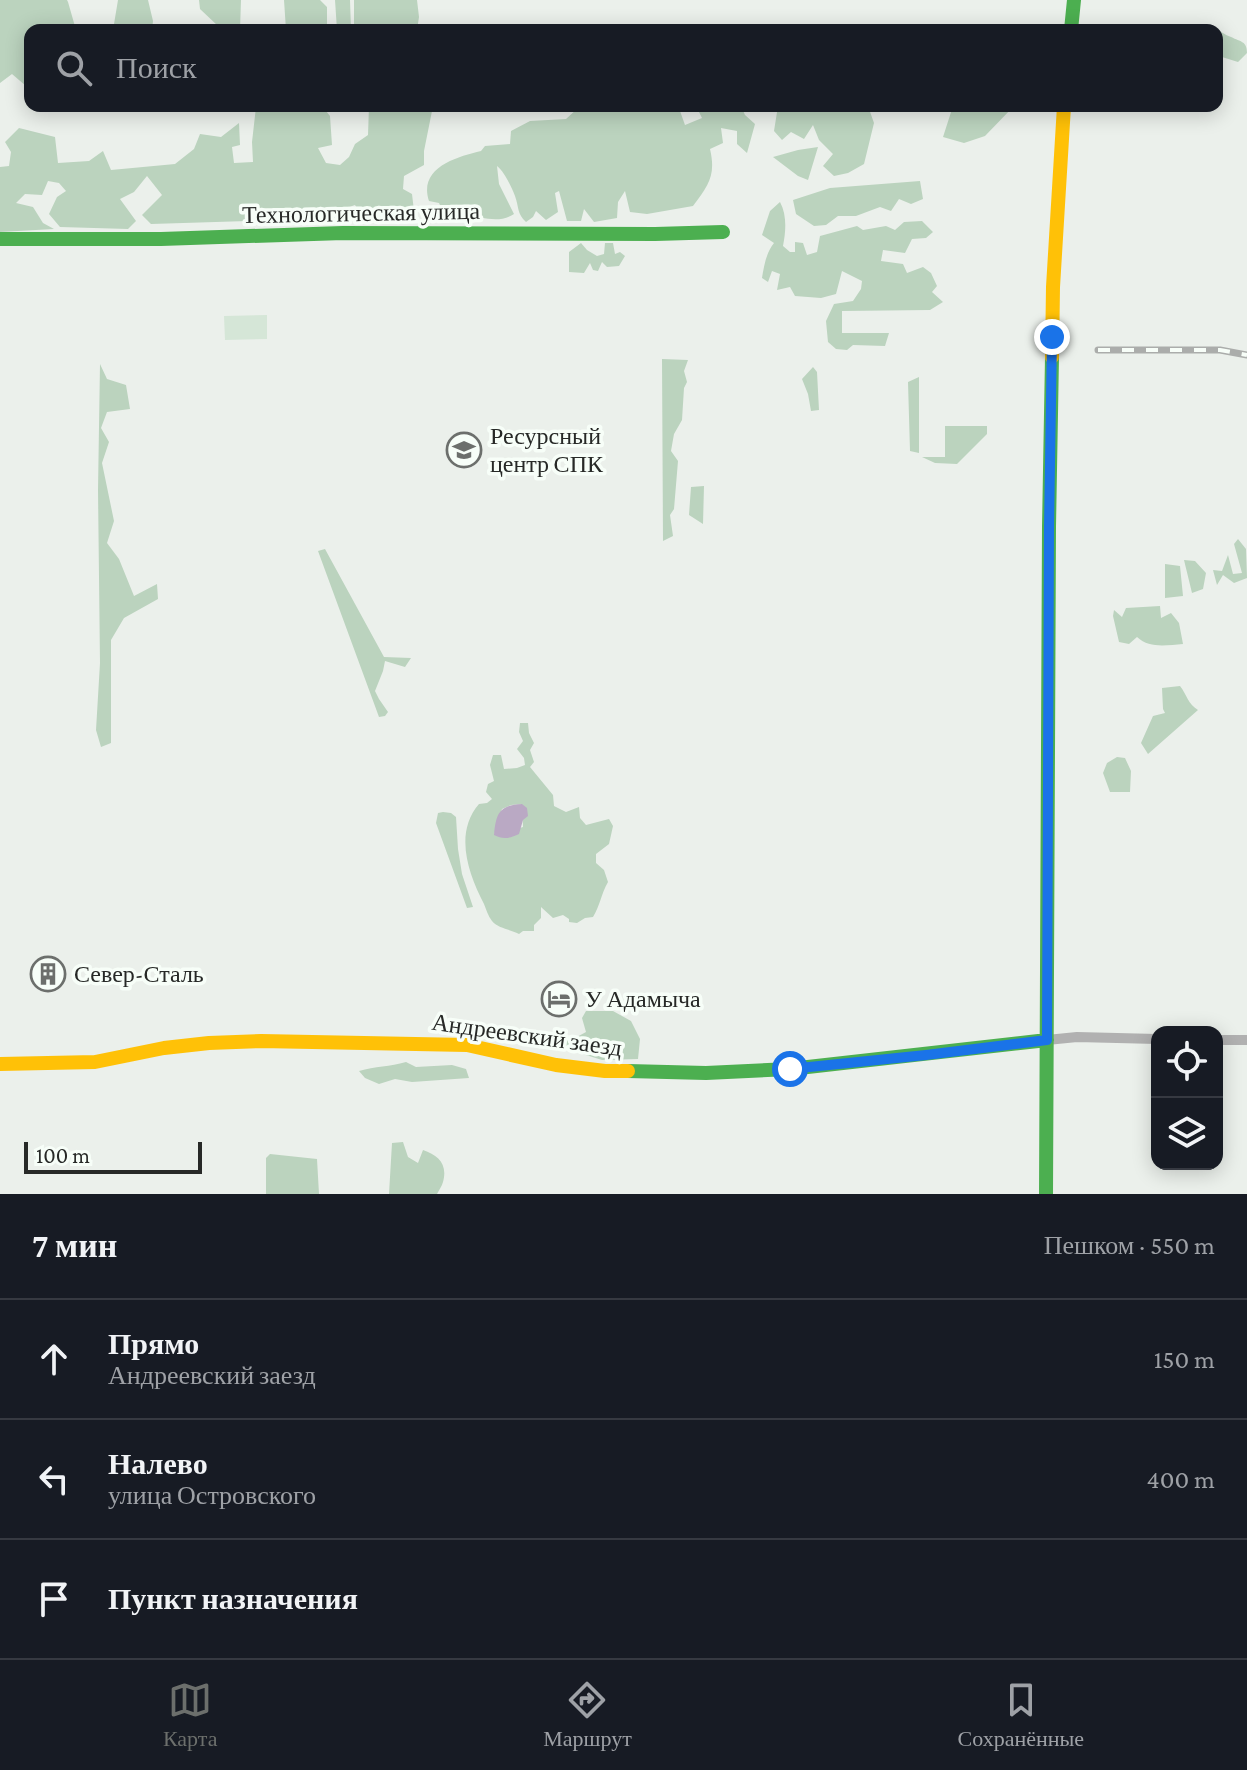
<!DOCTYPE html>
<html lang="ru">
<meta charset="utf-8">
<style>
:root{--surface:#171b24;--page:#20242c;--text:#f1f3f6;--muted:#9ea1a6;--line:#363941;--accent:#6c6f6c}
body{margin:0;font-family:"Crimson Pro",serif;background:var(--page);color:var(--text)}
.controls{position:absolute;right:24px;bottom:24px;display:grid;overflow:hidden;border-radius:16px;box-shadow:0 4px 20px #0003}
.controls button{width:72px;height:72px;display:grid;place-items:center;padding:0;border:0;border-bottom:2px solid var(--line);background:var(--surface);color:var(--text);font:40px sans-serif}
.scale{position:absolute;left:24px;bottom:20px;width:178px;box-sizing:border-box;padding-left:8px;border:4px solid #272927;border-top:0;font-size:22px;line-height:28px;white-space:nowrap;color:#272927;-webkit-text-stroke:6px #f7fef8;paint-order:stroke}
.stop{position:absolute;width:24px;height:24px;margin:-18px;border:6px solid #1a73e8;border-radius:50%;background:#fff}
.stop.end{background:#1a73e8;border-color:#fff;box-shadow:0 2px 8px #0008}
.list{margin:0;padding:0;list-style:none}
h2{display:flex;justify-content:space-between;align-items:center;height:104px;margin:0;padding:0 32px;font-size:34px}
h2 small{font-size:26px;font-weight:400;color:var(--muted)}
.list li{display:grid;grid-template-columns:52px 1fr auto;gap:24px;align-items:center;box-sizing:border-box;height:120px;padding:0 32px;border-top:2px solid var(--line)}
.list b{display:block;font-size:30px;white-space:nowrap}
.list p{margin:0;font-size:26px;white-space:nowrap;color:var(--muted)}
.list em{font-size:26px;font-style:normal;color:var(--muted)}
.icon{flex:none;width:44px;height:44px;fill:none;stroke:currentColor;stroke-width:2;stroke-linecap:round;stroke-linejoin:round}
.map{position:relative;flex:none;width:1247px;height:1194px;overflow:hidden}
.search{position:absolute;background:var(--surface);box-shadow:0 4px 20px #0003;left:24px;right:24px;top:24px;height:88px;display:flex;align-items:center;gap:20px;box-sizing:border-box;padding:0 28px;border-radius:16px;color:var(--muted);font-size:30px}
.sheet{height:464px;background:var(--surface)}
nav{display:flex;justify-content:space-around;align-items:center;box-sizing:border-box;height:112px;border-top:2px solid var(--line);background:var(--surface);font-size:22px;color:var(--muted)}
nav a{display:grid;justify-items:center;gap:4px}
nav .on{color:var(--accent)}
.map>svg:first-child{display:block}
.green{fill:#d5e6d7}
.forest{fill:#bbd3be;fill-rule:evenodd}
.water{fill:#baa9c4}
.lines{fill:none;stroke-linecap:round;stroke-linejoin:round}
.street{stroke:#b1b1b1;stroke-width:10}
.fast{stroke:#4caf50;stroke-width:14}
.slow{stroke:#ffc107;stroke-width:14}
.rail-casing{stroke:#abadab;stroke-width:7}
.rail{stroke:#f7fef8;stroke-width:4;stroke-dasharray:12;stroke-linecap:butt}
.route{stroke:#1a73e8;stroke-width:10}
.labels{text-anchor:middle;stroke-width:7;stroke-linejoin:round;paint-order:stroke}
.street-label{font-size:24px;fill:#272927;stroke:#f7fef8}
.poi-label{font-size:24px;fill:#272927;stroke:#f7fef8;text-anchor:start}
</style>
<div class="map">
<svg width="1247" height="1194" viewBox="0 0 1247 1194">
<rect width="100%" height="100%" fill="#ebf0eb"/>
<path class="green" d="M267 315V339L225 340 224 316Z"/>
<path class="forest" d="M0 0H67L68 2 76 30H30V85L26 86 12 74 0 83Z
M118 0H148L153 21 152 30H121L114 24Z
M199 0H241L240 30H216L218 26 200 9Z
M284 0H320L327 7V30H286Z
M335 0H350L351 30H337Z
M354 0H417L419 17 417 30H354Z
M1214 27C1220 31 1225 35 1231 37 1241 42 1247 41 1247 53L1238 62 1222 57 1217 67V30H1212Z
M260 106H322L330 116 332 145 318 148 326 163 340 165 349 157 355 144 368 135 369 106H433L424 151V165L404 176 403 189 412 194 414 211 404 219 393 217 380 210 369 216 361 215 355 205 315 219 151 224 142 215 162 195 147 176 134 192 120 199 136 221 128 229 60 227 49 214 57 197 66 191 59 183 48 181 42 195 25 194 16 203 33 207 43 223 54 229 0 232V167L9 166 11 152 5 142 19 128 55 137 58 163 89 161 103 151 111 170 175 164 194 149 200 134 221 137 239 123 240 145 232 147 234 163 253 162 252 142 256 107Z
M601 106H682L680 111 685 125 702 118 696 106H741L745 115 755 124 747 153 737 144V131L721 128 723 143 710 149C716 175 709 185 693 206L647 214 630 212 625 191 618 202 617 218 594 222 584 209 581 221H567L559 191 555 193 558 212 546 220 536 211 533 217 526 222C517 214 519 207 515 196 512 188 504 171 497 166L499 184 514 214C498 224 483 217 466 215 459 214 451 214 444 214L439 203 429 201C418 168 456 157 481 151L485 146 510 144 511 131 530 121 566 119 578 108H599Z
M778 106H868L874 123 864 164 848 173 834 176 823 166 833 154 819 140 813 125 804 139 791 132 782 140 774 131Z
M953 106H1014L985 136 964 143 943 137Z
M818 147 808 180 798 176 773 157 798 150Z
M920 181 923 199 911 204 899 199 891 211 880 207 856 216H838L826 225 814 226 796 214 793 200 830 188Z
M780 202C787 215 786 231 783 246L790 252H795V242L803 243 807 255 817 252 820 236 857 226 863 230 886 226 895 230 904 222 922 221 933 232 926 238 912 239 905 253 883 250 881 261 903 264 907 273 923 267 931 273 937 286 932 292 943 302 930 310 842 311V333H889L885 346 853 345 847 350 836 349 828 342 826 321 834 304 853 301 861 289 862 281 842 271 836 294 821 298 795 296 790 287 777 290 780 274 772 271 768 282 762 278C764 266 766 253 774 243L762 235 770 211Z
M581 243 587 250 597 256 604 254 605 243H613L615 254 620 252 625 256 619 266 607 267 602 262 598 271 593 270 590 263 584 273 569 272V252Z
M662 359 688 360 684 371 687 382 684 388 682 420 674 434 671 451 678 461 674 509 670 515 673 536 663 541Z
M100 364 107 379 126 385 130 409 107 412 101 428 109 442 102 463 114 521 107 543 119 559 134 596 157 584 158 599 124 618 111 640V743L101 747 96 730 100 663 98 490Z
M813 367 817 372 819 410 811 411 808 394 802 379Z
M919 377V453L910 451 908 382Z
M945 426H987V434L957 464 935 463 922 457H945Z
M704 486 703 524 689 515 691 487Z
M1238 539 1246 549 1247 578 1234 583 1223 575 1217 585 1213 570 1222 571 1228 555 1233 574 1242 573 1234 544Z
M325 549 384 657 411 658 405 667 385 661 383 671 375 691 379 699 388 712 385 716 379 717 318 551Z
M1184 560 1195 561 1206 573 1203 589 1192 593Z
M1165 564 1180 566 1183 596 1165 598Z
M1160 606 1161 618 1171 613 1179 623 1183 644C1167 645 1150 649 1137 637L1129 644 1119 642 1113 616 1114 610 1122 617 1126 608Z
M1180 686C1187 695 1188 704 1198 710L1148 754 1141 743 1153 716 1165 713 1163 709 1162 688Z
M520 723H528L529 733 534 743 530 750 534 762 530 767 553 795 554 806 566 812 579 807 580 818 586 825 609 819 613 826 609 844 596 854V863L604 870 608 882C601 894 600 906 593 917L585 918 577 923 569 922V919L563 915 553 918 541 907V918L534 925V931H523L519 934C510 929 499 929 492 921 488 916 486 909 484 904 468 873 454 833 479 804L487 803 492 799 486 792 488 784 494 781 490 765 493 755H501L504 769 517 768 525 765 524 758 517 749 523 741 519 732ZM522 804 523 827 494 835 502 809 511 805Z
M1117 757 1125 758 1131 771 1130 792H1110L1103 773 1107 763Z
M443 812 451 813 456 817 458 849 462 874 473 907 467 908 436 823 438 813Z
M586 1011H613L631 1021 640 1039 638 1059 602 1060 551 1044 554 1032 575 1038 586 1032 582 1018Z
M406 1062 416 1067 452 1065 466 1069 469 1078 412 1082 395 1079 379 1084 365 1078 359 1071C375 1066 390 1067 406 1062Z
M403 1142 408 1157 418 1163 423 1150C438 1155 448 1164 443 1182 442 1186 439 1190 437 1194H389L392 1143Z
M270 1154 317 1159 319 1194H266V1158Z"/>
<path class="water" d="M522 804 527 808 528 816 523 820 519 834C511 838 503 840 494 835 496 815 498 805 522 804Z"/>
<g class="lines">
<path class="street" d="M1047 1040 1077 1037 1157 1039
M1217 1040H1247"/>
<path class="fast" d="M1071 30 1074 0
M0 239H161L343 233 655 234 723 232
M628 1071 706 1073 790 1069 1047 1040
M1046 1194 1049 527 1052 357"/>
<path class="slow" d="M1052 357 1053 287 1064 106
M0 1064 95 1062 164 1048 209 1043 261 1041 467 1045 556 1065 605 1071H628"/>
<g class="rail-casing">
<path id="rail" d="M1098 350H1220L1247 355"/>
</g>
<use href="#rail" class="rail"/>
</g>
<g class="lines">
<path class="route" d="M790 1069 926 1055 1047 1040 1049 527 1052 337"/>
</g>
<defs>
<g id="university-ring" transform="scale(1.8)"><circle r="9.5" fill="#f7fef8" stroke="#6c6f6c" stroke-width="1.5"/><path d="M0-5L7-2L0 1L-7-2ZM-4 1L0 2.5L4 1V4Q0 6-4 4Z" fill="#6c6f6c"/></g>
<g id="building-ring" transform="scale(1.8)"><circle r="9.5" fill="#f7fef8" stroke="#6c6f6c" stroke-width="1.5"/><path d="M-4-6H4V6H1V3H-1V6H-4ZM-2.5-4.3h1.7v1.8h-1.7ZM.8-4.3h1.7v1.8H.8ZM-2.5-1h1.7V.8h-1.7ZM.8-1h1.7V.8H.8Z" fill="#6c6f6c"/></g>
<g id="hotel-ring" transform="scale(1.8)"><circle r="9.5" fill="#f7fef8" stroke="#6c6f6c" stroke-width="1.5"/><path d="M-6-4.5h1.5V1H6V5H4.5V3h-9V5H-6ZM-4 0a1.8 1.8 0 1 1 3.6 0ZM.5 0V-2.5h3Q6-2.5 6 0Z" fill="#6c6f6c"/></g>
</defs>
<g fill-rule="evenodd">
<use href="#university-ring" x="464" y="450"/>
<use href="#building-ring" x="48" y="974"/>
<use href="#hotel-ring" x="559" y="999"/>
</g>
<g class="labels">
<g class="street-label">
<text transform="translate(361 213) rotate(-1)" y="8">Технологическая улица</text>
<text transform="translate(527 1035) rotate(8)" y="8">Андреевский заезд</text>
</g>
<g class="poi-label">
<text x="490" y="444">Ресурсный<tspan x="490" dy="28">центр СПК</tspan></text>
<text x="74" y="982">Север-Сталь</text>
<text x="585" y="1007">У Адамыча</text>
</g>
</g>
</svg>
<div class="controls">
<button><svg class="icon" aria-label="locate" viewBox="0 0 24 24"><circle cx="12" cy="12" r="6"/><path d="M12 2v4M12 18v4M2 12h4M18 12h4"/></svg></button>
<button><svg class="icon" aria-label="layers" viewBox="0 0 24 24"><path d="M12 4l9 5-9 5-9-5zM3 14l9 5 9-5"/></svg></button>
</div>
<div class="scale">100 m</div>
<div class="stop" style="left:790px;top:1069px"></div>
<div class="stop end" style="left:1052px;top:337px"></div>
<div class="search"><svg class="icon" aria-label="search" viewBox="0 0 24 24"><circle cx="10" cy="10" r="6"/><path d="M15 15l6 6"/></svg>Поиск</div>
</div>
<section class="sheet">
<h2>7 мин<small>Пешком · 550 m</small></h2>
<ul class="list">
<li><svg class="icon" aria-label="ahead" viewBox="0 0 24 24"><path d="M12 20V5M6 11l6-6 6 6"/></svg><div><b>Прямо</b><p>Андреевский заезд</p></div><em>150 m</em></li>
<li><svg class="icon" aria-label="left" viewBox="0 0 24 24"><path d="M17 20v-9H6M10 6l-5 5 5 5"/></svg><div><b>Налево</b><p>улица Островского</p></div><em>400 m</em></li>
<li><svg class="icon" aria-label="arrive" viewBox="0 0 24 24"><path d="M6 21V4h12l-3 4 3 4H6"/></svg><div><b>Пункт назначения</b></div></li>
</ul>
</section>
<nav>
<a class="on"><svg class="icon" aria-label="map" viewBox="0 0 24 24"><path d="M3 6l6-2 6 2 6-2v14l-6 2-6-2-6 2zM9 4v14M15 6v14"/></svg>Карта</a>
<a><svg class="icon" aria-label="directions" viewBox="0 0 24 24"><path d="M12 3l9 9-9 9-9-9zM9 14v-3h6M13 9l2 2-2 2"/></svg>Маршрут</a>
<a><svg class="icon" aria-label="saved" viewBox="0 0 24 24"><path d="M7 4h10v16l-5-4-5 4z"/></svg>Сохранённые</a>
</nav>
